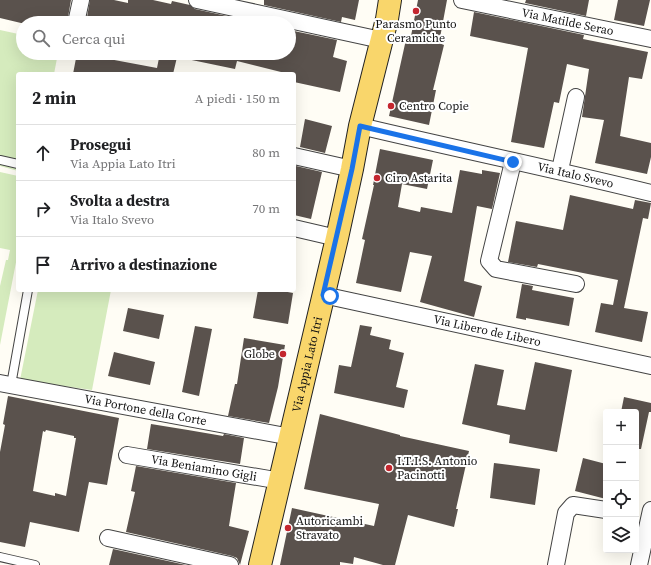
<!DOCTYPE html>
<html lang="it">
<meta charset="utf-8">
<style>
:root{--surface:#fff;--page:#f6f6f6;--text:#202124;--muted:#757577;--line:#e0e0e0}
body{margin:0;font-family:"Source Serif 4",serif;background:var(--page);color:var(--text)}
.controls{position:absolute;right:12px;bottom:12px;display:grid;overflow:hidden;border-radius:4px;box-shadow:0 4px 16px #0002}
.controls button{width:36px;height:36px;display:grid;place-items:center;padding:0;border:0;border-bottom:1px solid var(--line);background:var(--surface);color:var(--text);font:20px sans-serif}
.stop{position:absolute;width:12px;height:12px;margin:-9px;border:3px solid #1a73e8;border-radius:50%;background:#fff}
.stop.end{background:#1a73e8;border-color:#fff;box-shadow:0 1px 4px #0008}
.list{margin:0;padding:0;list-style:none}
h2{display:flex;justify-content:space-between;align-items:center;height:52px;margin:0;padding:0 16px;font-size:17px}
h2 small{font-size:13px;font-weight:400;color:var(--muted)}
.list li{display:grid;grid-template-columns:26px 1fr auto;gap:12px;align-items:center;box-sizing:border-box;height:56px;padding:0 16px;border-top:1px solid var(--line)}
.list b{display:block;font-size:15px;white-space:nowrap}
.list p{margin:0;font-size:13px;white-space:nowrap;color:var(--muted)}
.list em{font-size:13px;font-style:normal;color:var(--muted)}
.icon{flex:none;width:22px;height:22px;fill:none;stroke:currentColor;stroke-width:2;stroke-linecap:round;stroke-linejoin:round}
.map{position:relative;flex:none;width:651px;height:565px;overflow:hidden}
.search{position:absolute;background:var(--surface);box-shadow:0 4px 16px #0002;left:16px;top:16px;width:280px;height:44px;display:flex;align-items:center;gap:10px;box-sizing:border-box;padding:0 14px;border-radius:22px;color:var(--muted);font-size:15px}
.panel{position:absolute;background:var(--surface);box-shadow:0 4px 16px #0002;left:16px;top:72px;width:280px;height:220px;border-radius:4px}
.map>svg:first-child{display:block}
.green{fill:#d5ebbd}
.building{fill:#5a524d;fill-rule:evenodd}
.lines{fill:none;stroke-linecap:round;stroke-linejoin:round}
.lane-casing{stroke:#444;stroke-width:10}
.street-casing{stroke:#444;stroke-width:18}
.primary-casing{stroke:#222;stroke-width:24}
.lane{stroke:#fff;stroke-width:8}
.street{stroke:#fff;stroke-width:16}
.primary{stroke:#f9d66b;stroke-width:22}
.route{stroke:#1a73e8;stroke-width:5}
.poi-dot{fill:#c4262e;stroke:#fff;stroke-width:1.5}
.labels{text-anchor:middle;stroke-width:4;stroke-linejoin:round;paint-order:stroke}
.street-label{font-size:12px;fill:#111;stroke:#fff}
.poi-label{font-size:12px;fill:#111;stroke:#fff;text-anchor:start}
</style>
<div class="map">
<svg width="651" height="565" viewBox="0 0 651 565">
<rect width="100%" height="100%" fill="#fffdf5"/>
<path class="green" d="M0 30 23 35V53H58L54 74H18V171L0 166Z
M0 172 18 176V252L0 345V286L6 260H8L10 250 0 248Z
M38 290H111L92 390 20 380Z"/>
<path class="building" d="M0 0H71L67 23H21L0 18Z
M90 0H114L128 3V0H153L171 4 172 1 190 5 195 9 245 20 244 23H86Z
M264 0H359L355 20 342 17 341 22 264 5Z
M418 0H447L439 43 444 45 433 90H436L429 125 389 116 407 35 411 36Z
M526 0H589L586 16 525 3Z
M618 0H650L644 26 614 20Z
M474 12 584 35 583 39 648 52 642 79 629 77 620 136 651 143V157L647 174 595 163 604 120 582 117 589 69 567 64 559 103 554 102 544 148 511 142 528 48 470 36Z
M289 30 337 40 333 57 347 61 340 92 294 82V74H289L237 61 235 69 182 58 183 53H289Z
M77 53 157 68 160 53H178L173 74H73Z
M305 119 332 126 325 153 300 147Z
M380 149 433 160 427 189 402 184 398 207 420 212 421 207 452 213 460 170 482 174V170L500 173 492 209 477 206 464 281 482 286 474 317 420 302 432 256 410 252 401 292 356 283 365 240 362 239 374 185H373Z
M296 166 322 172 311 219 294 215V174Z
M570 195 633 209 635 200 651 203 648 219 643 218 624 308 648 312 642 342 595 332 601 303 613 305 618 280 538 264 537 267 508 262 516 221 563 230Z
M522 284 533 286 532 290 574 298 569 326 526 318V320L516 318Z
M258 290H277L293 293 288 324 253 318Z
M128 308 164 315 159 339 123 331Z
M360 325 372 327 370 335 391 340 389 349 404 353 396 387 408 390 404 408 334 393 339 365 351 367Z
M195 326 212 329 199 396 182 392Z
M244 338 285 345 278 387 269 423 228 416 235 384H237Z
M114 352 155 362 150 385 108 376Z
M535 362 572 370 557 452 509 443 510 435 462 424 475 364 504 370 497 405 525 410Z
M8 396 119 418 107 485 89 482 79 532 30 522 25 547 0 542V452L5 425 3 424ZM46 430 74 436V438H76L66 496 55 493V496L33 491 43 431 45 432Z
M624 397 651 403V412H649L641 449H636V412H621Z
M320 414 400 435V436L469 451 456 509H458L454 527 408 515 395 565H383L354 557 353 564 340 562V565H280L292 508 374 526 379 504 304 489Z
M151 424 188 430 223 436 224 434 244 438 240 464 147 449Z
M583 458 606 464V499L575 491Z
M494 463 540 469 535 505 490 498Z
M136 466 236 483 229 526 249 531 240 565 237 558 232 556 126 532 135 492 131 491Z
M113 549 186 565H109Z"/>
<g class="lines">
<g class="lane-casing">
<path id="lane" d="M0 160 18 164
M11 385 28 290
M0 557 35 565"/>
</g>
<g class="street-casing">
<g id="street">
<path d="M197 0 381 40"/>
<path id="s1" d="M462 0 651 39"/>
<path d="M76 23 81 0"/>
<path id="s2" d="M360 126C457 149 554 169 651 193"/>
<path d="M294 156 352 169"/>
<path d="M513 162 489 261 496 269 576 284"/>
<path d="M560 170 576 97"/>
<path d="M294 228 337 238"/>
<path id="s3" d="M323 295 651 366"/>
<path id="s4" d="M0 383 291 437"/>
<path id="s5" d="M127 455 281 481"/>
<path d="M108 538 230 565"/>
<path d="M556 565 566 513 573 505 606 510"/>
<path d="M639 565 651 510"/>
</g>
</g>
<g class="primary-casing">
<g id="primary">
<path id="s6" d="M260 565 337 238 352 169 360 126 387 19 390 0"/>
</g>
</g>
<use href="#lane" class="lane"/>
<use href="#street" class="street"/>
<use href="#primary" class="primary"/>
</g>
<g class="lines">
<path class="route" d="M330 296 323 295 352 169 360 126 513 162"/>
</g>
<g class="poi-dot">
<circle cx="416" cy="11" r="4"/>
<circle cx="391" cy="106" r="4"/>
<circle cx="377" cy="178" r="4"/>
<circle cx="283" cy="354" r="4"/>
<circle cx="389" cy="468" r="4"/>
<circle cx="288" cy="528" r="4"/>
</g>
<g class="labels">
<g class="street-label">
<text dy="4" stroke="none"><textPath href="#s1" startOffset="108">Via Matilde Serao</textPath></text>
<text dy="4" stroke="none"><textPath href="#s2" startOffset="221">Via Italo Svevo</textPath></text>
<text dy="4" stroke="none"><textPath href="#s3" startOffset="168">Via Libero de Libero</textPath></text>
<text dy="4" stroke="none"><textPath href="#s6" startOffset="206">Via Appia Lato Itri</textPath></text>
<text dy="4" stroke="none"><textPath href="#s4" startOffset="148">Via Portone della Corte</textPath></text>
<text dy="4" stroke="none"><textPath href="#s5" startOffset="78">Via Beniamino Gigli</textPath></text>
</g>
<g class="poi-label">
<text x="416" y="28" text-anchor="middle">Parasmo Punto<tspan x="416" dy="14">Ceramiche</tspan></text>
<text x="399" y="110">Centro Copie</text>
<text x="385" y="182">Ciro Astarita</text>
<text x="275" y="358" text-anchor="end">Globe</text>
<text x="397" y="465">I.T.I.S. Antonio<tspan x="397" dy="14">Pacinotti</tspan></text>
<text x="296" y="525">Autoricambi<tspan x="296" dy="14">Stravato</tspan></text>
</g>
</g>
</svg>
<div class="controls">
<button>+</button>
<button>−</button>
<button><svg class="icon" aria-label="locate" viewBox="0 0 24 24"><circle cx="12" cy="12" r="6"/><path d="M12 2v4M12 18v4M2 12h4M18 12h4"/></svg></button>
<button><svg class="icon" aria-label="layers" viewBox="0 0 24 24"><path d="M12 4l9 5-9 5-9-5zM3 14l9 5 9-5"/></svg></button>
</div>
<div class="stop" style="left:330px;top:296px"></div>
<div class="stop end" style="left:513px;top:162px"></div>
<div class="search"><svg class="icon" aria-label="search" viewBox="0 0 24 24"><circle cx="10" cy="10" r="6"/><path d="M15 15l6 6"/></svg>Cerca qui</div>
<section class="panel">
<h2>2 min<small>A piedi · 150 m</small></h2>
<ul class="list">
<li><svg class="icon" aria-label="ahead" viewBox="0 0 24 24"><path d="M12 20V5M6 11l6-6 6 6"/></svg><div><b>Prosegui</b><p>Via Appia Lato Itri</p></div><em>80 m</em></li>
<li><svg class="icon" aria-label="right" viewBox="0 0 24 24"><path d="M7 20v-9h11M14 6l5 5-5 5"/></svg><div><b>Svolta a destra</b><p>Via Italo Svevo</p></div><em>70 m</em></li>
<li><svg class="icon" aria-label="arrive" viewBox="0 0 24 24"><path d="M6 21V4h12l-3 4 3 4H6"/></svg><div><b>Arrivo a destinazione</b></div></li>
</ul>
</section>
</div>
